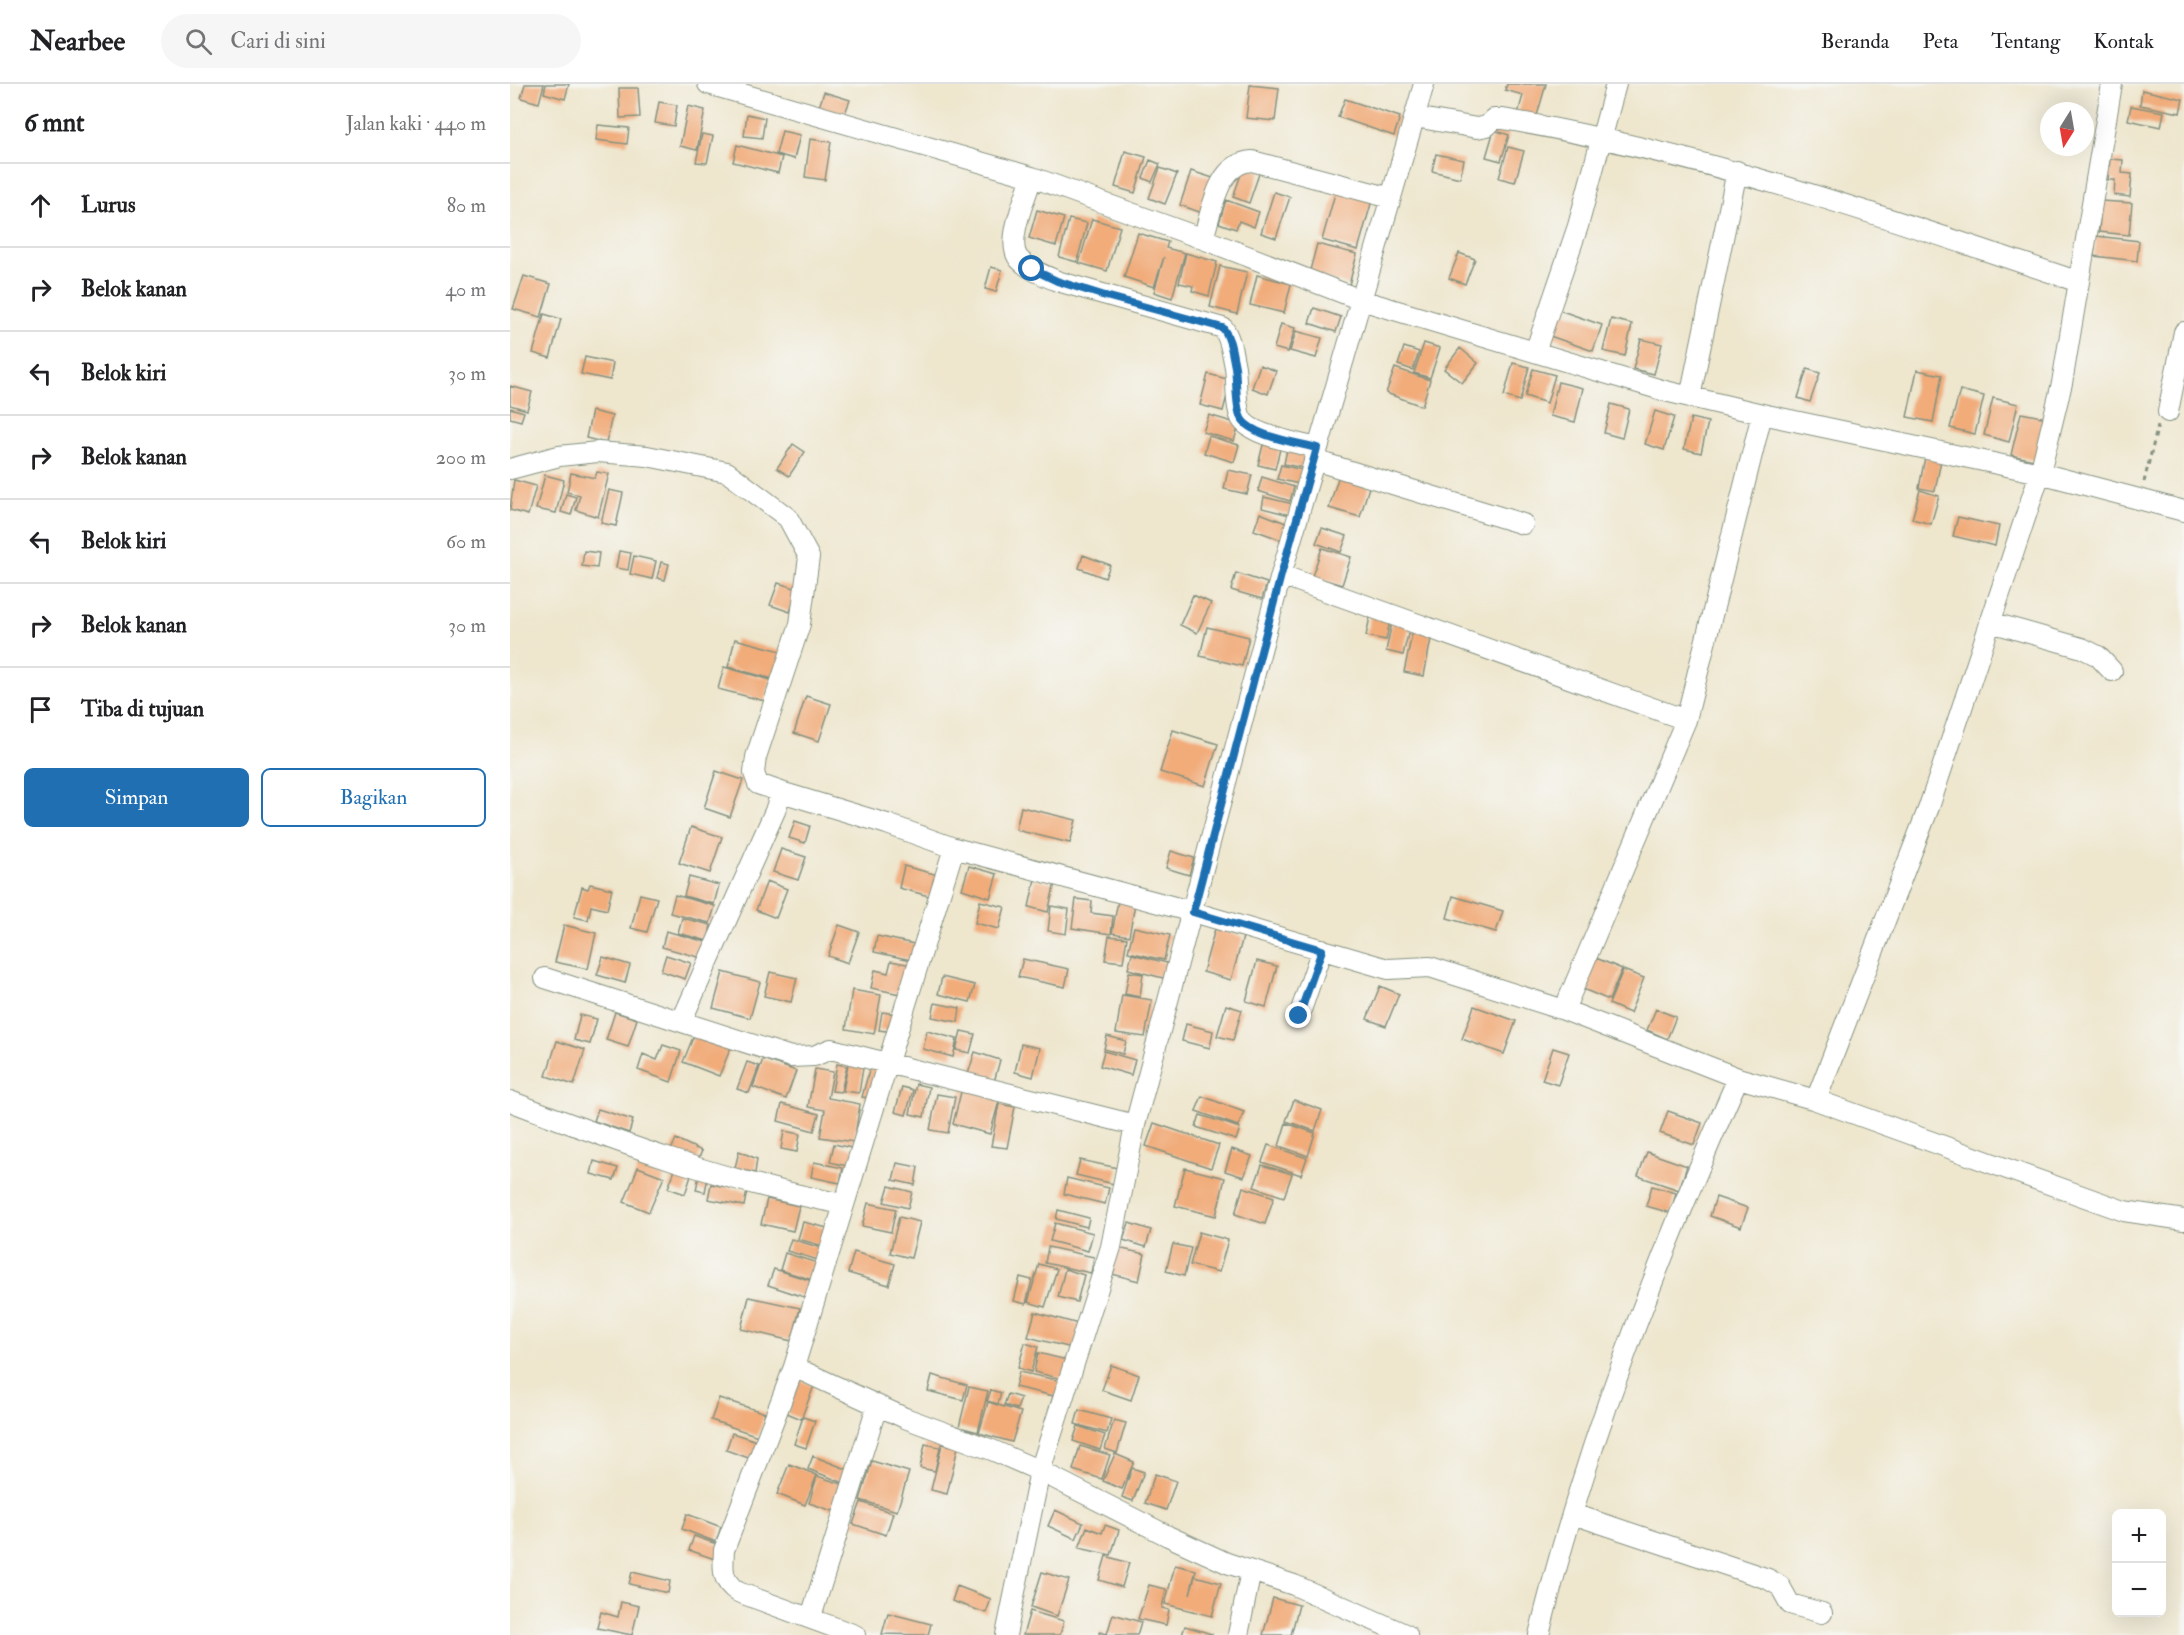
<!DOCTYPE html>
<html lang="id">
<meta charset="utf-8">
<style>
:root{--surface:#fff;--page:#f6f6f6;--text:#202124;--muted:#757577;--line:#e0e0e0;--accent:#1f6fb2}
body{margin:0;font-family:"IM FELL Double Pica",serif;background:var(--page);color:var(--text)}
.controls{position:absolute;right:18px;bottom:18px;display:grid;overflow:hidden;border-radius:9px;box-shadow:0 6px 24px #0002}
.controls button{width:54px;height:54px;display:grid;place-items:center;padding:0;border:0;border-bottom:2px solid var(--line);background:var(--surface);color:var(--text);font:30px sans-serif}
.compass{position:absolute;left:1530px;top:18px;width:54px;height:54px;border-radius:50%;background:var(--surface);box-shadow:0 6px 24px #0002;rotate:191deg}
.stop{position:absolute;width:18px;height:18px;margin:-14px;border:4px solid #1f6fb2;border-radius:50%;background:#fff}
.stop.end{background:#1f6fb2;border-color:#fff;box-shadow:0 2px 6px #0008}
.list{margin:0;padding:0;list-style:none}
h2{display:flex;justify-content:space-between;align-items:center;height:78px;margin:0;padding:0 24px;font-size:26px}
h2 small{font-size:20px;font-weight:400;color:var(--muted)}
.list li{display:grid;grid-template-columns:39px 1fr auto;gap:18px;align-items:center;box-sizing:border-box;height:84px;padding:0 24px;border-top:2px solid var(--line)}
.list b{display:block;font-size:22px;white-space:nowrap}
.list em{font-size:20px;font-style:normal;color:var(--muted)}
.actions{display:flex;gap:12px;padding:18px 24px}
.actions a{flex:1;padding:14px 0;border:2px solid var(--accent);border-radius:9px;text-align:center;font-size:21px;color:var(--accent)}
.actions .main{background:var(--accent);color:#fff}
.icon{flex:none;width:33px;height:33px;fill:none;stroke:currentColor;stroke-width:2;stroke-linecap:round;stroke-linejoin:round}
.map{position:relative;flex:none;width:1674px;height:1551px;overflow:hidden}
header{display:flex;align-items:center;gap:36px;box-sizing:border-box;height:84px;padding:0 30px;background:var(--surface);border-bottom:2px solid var(--line)}
header strong{font-size:28px}
nav{display:flex;gap:33px;margin-inline-start:auto;font-size:21px}
.search{width:420px;height:54px;background:var(--page);display:flex;align-items:center;gap:15px;box-sizing:border-box;padding:0 21px;border-radius:33px;color:var(--muted);font-size:22px}
main{display:flex}
aside{flex:1;background:var(--surface)}
.map>svg:first-child{display:block}
.building{fill:#f1ac7a}
.lines{fill:none;stroke-linecap:round;stroke-linejoin:round}
.minor-casing{stroke:#869280;stroke-width:22}
.path{stroke:#869280;stroke-width:3;stroke-dasharray:4.5 4.5;stroke-linecap:butt}
.minor{stroke:#fff;stroke-width:20}
.route{stroke:#1f6fb2;stroke-width:8}
</style>
<header>
<strong>Nearbee</strong>
<div class="search"><svg class="icon" aria-label="search" viewBox="0 0 24 24"><circle cx="10" cy="10" r="6"/><path d="M15 15l6 6"/></svg>Cari di sini</div>
<nav><a>Beranda</a><a>Peta</a><a>Tentang</a><a>Kontak</a></nav>
</header>
<main>
<aside>
<h2>6 mnt<small>Jalan kaki · 440 m</small></h2>
<ul class="list">
<li><svg class="icon" aria-label="ahead" viewBox="0 0 24 24"><path d="M12 20V5M6 11l6-6 6 6"/></svg><div><b>Lurus</b></div><em>80 m</em></li>
<li><svg class="icon" aria-label="right" viewBox="0 0 24 24"><path d="M7 20v-9h11M14 6l5 5-5 5"/></svg><div><b>Belok kanan</b></div><em>40 m</em></li>
<li><svg class="icon" aria-label="left" viewBox="0 0 24 24"><path d="M17 20v-9H6M10 6l-5 5 5 5"/></svg><div><b>Belok kiri</b></div><em>30 m</em></li>
<li><svg class="icon" aria-label="right" viewBox="0 0 24 24"><path d="M7 20v-9h11M14 6l5 5-5 5"/></svg><div><b>Belok kanan</b></div><em>200 m</em></li>
<li><svg class="icon" aria-label="left" viewBox="0 0 24 24"><path d="M17 20v-9H6M10 6l-5 5 5 5"/></svg><div><b>Belok kiri</b></div><em>60 m</em></li>
<li><svg class="icon" aria-label="right" viewBox="0 0 24 24"><path d="M7 20v-9h11M14 6l5 5-5 5"/></svg><div><b>Belok kanan</b></div><em>30 m</em></li>
<li><svg class="icon" aria-label="arrive" viewBox="0 0 24 24"><path d="M6 21V4h12l-3 4 3 4H6"/></svg><div><b>Tiba di tujuan</b></div></li>
</ul>
<div class="actions"><a class="main">Simpan</a><a>Bagikan</a></div>
</aside>
<div class="map">
<svg width="1674" height="1551" viewBox="0 0 1674 1551">
<rect width="100%" height="100%" fill="#f6f6f2"/>
<filter id="ink" filterUnits="userSpaceOnUse"><feTurbulence type="fractalNoise" baseFrequency=".0167" numOctaves="2"/><feDisplacementMap in="SourceGraphic" scale="12" xChannelSelector="R" yChannelSelector="G"/><feConvolveMatrix kernelMatrix="1 2 1 2 8 2 1 2 1" color-interpolation-filters="sRGB"/></filter>
<filter id="wash" filterUnits="userSpaceOnUse"><feTurbulence type="fractalNoise" baseFrequency=".008" numOctaves="4" result="noise"/><feDisplacementMap in="SourceGraphic" scale="24" xChannelSelector="R" yChannelSelector="G"/><feGaussianBlur stdDeviation="1.35" result="paint"/><feColorMatrix in="noise" values="0 0 0 0 0 0 0 0 0 0 0 0 0 0 0 0 0 1.4 0 .05"/><feComposite in="paint" operator="in"/></filter>
<g filter="url(#wash)">
<rect width="100%" height="100%" fill="#eee6cd"/>
<g id="blocks">
<path class="building" d="M15 0H34L29 19 11 14Z
M36 0H59L55 15 34 9Z
M997 0H1036L1026 35 1008 30 1013 11 995 6Z
M740 1 769 4 765 37 736 34Z
M109 4H128L130 33 110 34Z
M1632 6 1673 15 1670 29 1630 21Z
M314 8 340 16 334 32 309 23Z
M835 15 890 33 884 52 828 33Z
M149 18 167 21 164 42 145 39Z
M178 22 195 26 187 66 170 62Z
M1621 22 1654 28 1651 43 1618 36Z
M237 30 255 34 252 54 234 52Z
M88 41 119 44 117 60 86 56Z
M984 46 999 51 991 77 976 73Z
M272 47 290 51 284 75 266 70Z
M192 50 203 52 197 79 186 78Z
M300 55 321 58 315 96 295 93Z
M227 61 272 73 268 89 223 78Z
M998 63 1014 67 1005 98 989 94Z
M615 67 636 73 625 109 605 103Z
M926 70 954 76 950 94 922 87Z
M1600 75 1613 76 1612 89 1622 90 1620 113 1604 111 1605 96H1598Z
M640 76 650 80 642 98 633 94Z
M734 82 750 87 739 119 723 113Z
M650 84 667 90 655 120 639 114Z
M681 87 703 94 692 129 670 121Z
M826 106 862 116 848 166 812 156Z
M764 108 780 113 766 154 751 149Z
M716 116 749 128 744 143 729 137 726 145 709 139Z
M1591 117 1622 119 1619 151 1589 148Z
M527 126 554 134 546 162 519 154Z
M559 135 577 139 567 178 549 173Z
M582 135 610 143 597 187 569 179Z
M628 149 658 158 656 164 675 169 662 214 644 208 654 173 644 203 614 193Z
M1586 152 1629 157 1627 177 1584 172Z
M807 160 847 170 839 201 799 190Z
M676 169 707 178 699 212 682 207 683 202 669 199Z
M949 169 965 175 955 200 939 194Z
M710 182 737 188 727 230 700 223Z
M481 183 492 186 486 208 475 205Z
M747 191 781 200 774 229 740 221Z
M14 192 41 200 31 233 3 225Z
M804 224 831 233 826 248 799 239Z
M1046 225 1092 241 1083 267 1037 251Z
M34 230 51 235 40 274 23 269Z
M1101 235 1122 240 1115 272 1093 267Z
M771 240 785 244 778 268 764 264Z
M786 247 812 254 806 274 780 267Z
M1131 255 1152 260 1144 290 1123 285Z
M914 259 930 264 920 294 904 289Z
M894 263 909 268 903 286 888 281Z
M950 264 968 279 952 299 934 285Z
M75 273 103 279 100 296 71 290Z
M1003 279 1019 283 1010 317 994 312Z
M750 281 766 287 758 310 742 304Z
M885 284 920 296 912 322 876 309Z
M1023 285 1045 291 1037 319 1015 312Z
M1297 285 1310 289 1300 318 1288 314Z
M1407 286 1432 291 1423 338 1397 333Z
M698 290 721 296 713 327 690 321Z
M1048 298 1073 304 1065 338 1040 332Z
M0 302 22 308 17 326 0 321Z
M1450 306 1474 312 1465 350 1440 344Z
M1483 314 1508 320 1499 358 1474 351Z
M1101 320 1119 325 1112 354 1094 349Z
M0 324 14 328 11 337 0 334Z
M82 327 102 332 96 359 76 354Z
M1145 327 1164 333 1154 366 1135 360Z
M1511 329 1537 334 1528 377 1501 371Z
M699 331 729 340 724 357 693 348Z
M1181 334 1198 338 1191 369 1174 365Z
M699 352 729 361 724 378 694 369Z
M754 357 771 361 765 385 748 381Z
M283 360 295 368 279 392 267 384Z
M777 365 796 369 793 384 774 380Z
M1415 373 1431 376 1425 407 1409 404Z
M771 381 792 386 789 400 767 395Z
M718 386 742 391 737 410 714 405Z
M87 388 99 390 88 433 66 426 70 411 57 408 61 389 85 394Z
M35 391 54 396 46 429 26 425Z
M752 393 784 403 780 417 748 407Z
M828 394 859 403 850 433 819 424Z
M4 396 26 402 18 431 0 426Z
M99 406 113 409 106 442 91 439Z
M1410 406 1429 412 1421 440 1402 435Z
M56 410 66 413 61 431 51 428Z
M754 413 783 420 780 431 752 424Z
M750 429 781 441 775 457 744 446Z
M1448 433 1489 442 1485 462 1443 452Z
M812 444 837 452 831 468 806 459Z
M812 464 841 473 832 501 802 492Z
M74 467 89 469 87 484 72 482Z
M109 467 121 469 118 486 106 484Z
M573 471 600 481 595 494 569 484Z
M124 472 146 477 142 495 120 490Z
M151 478 159 480 155 496 147 494Z
M726 489 757 499 752 515 721 506Z
M268 499 288 505 280 528 260 521Z
M683 511 701 519 687 549 670 541Z
M861 528 881 532 876 556 856 552Z
M882 538 900 542 893 571 876 567Z
M697 543 739 553 732 582 690 572Z
M903 545 922 549 914 592 894 588Z
M225 555 275 568 267 596 218 583Z
M214 583 261 596 255 617 208 605Z
M296 612 321 620 309 657 284 649Z
M663 646 708 660 695 702 650 688Z
M206 687 233 696 220 733 194 724Z
M511 723 566 736 560 759 506 746Z
M285 737 300 742 295 759 279 754Z
M181 743 212 753 200 789 169 779Z
M271 765 296 773 288 796 263 788Z
M661 767 684 774 679 791 656 784Z
M394 782 432 792 426 814 389 804Z
M459 782 487 790 480 814 452 805Z
M179 793 209 801 204 820 174 812Z
M525 795 545 799 538 828 519 823Z
M257 797 277 805 266 834 246 826Z
M80 800 102 805 97 826 81 822 78 836 64 833 72 803 78 805Z
M130 810 147 814 137 848 121 844Z
M165 811 205 822 200 839 160 829Z
M943 812 993 827 986 848 937 834Z
M566 815 582 817 581 829 603 832 601 850 562 844Z
M470 817 495 823 489 845 465 839Z
M608 817 625 820 619 852 602 849Z
M541 822 559 825 556 850 538 847Z
M172 834 201 841 198 857 168 849Z
M54 841 86 849 78 885 45 878Z
M329 841 349 848 338 879 318 872Z
M624 843 660 851 654 876 618 868Z
M705 845 733 853 721 896 693 888Z
M156 847 196 858 192 874 152 863Z
M367 852 409 861 406 877 364 868Z
M599 852 617 854 613 878 595 876Z
M622 870 661 880 657 895 618 885Z
M156 871 181 879 175 895 151 887Z
M93 873 120 881 115 899 87 891Z
M1086 874 1112 885 1099 916 1073 905Z
M513 875 559 885 555 903 508 893Z
M381 877 402 881 395 911 361 904 365 886 378 889Z
M747 877 767 882 756 923 736 917Z
M1113 886 1134 894 1120 929 1099 920Z
M213 888 250 898 240 934 203 924Z
M260 888 287 894 281 918 254 912Z
M619 888 633 890 630 913 615 910Z
M432 893 465 901 460 918 428 910Z
M870 902 889 910 876 942 857 935Z
M342 906 371 911 364 950 336 945Z
M612 911 642 916 635 953 606 949Z
M425 919 450 924 448 938 422 933Z
M716 921 732 926 723 956 707 952Z
M964 922 1006 937 994 970 952 955Z
M1146 925 1166 933 1157 955 1137 946Z
M105 928 127 935 118 963 96 956Z
M372 928 386 930 383 948 369 946Z
M70 931 87 935 80 960 64 956Z
M676 940 703 947 700 964 672 957Z
M186 946 222 961 209 992 173 978Z
M417 947 447 955 443 973 413 965Z
M451 947 465 950 460 969 446 966Z
M597 952 616 957 613 970 594 965Z
M47 957 75 966 64 1001 36 992Z
M511 960 530 964 523 993 505 988Z
M153 961 171 967 161 998 128 986 133 970 147 976Z
M1043 964 1059 969 1048 1001 1032 996Z
M594 967 625 976 621 991 590 982Z
M465 968 490 976 484 998 458 990Z
M253 975 286 987 276 1015 243 1003Z
M339 975 354 978 349 1009 333 1007Z
M237 978 249 982 239 1009 227 1005Z
M327 980 337 982 331 1008 322 1007Z
M360 983 367 984 360 1014 352 1013Z
M305 985 323 988 318 1014 350 1020 344 1058 310 1053 315 1026 298 1023Z
M406 1000 419 1003 414 1033 400 1030Z
M453 1000 491 1010 480 1050 443 1040Z
M392 1003 403 1006 396 1031 385 1028Z
M427 1010 445 1013 438 1049 420 1046Z
M692 1012 734 1028 728 1042 686 1027Z
M784 1016 812 1026 805 1047 776 1037Z
M272 1020 309 1030 304 1047 268 1037Z
M489 1020 505 1023 497 1064 481 1062Z
M88 1025 123 1036 119 1049 84 1037Z
M1158 1027 1192 1039 1184 1061 1150 1049Z
M690 1031 730 1044 726 1056 686 1043Z
M644 1039 709 1061 701 1084 636 1062Z
M776 1039 805 1049 798 1072 769 1062Z
M274 1047 290 1050 287 1068 271 1065Z
M166 1055 192 1067 186 1079 160 1068Z
M324 1060 346 1065 341 1083 320 1078Z
M758 1061 797 1074 791 1091 752 1078Z
M722 1065 742 1072 734 1093 715 1087Z
M229 1067 247 1075 245 1089 225 1084Z
M1137 1068 1177 1082 1169 1106 1128 1092Z
M570 1076 608 1084 604 1100 566 1091Z
M84 1077 108 1084 104 1096 81 1090Z
M304 1078 333 1084 330 1099 301 1093Z
M387 1079 408 1083 405 1101 383 1096Z
M752 1081 782 1090 774 1113 744 1103Z
M128 1083 154 1093 139 1128 114 1118Z
M675 1084 715 1094 706 1132 665 1122Z
M165 1086 181 1092 175 1110 158 1104Z
M189 1091 198 1093 195 1108 186 1106Z
M557 1094 599 1104 595 1120 554 1110Z
M201 1100 237 1107 234 1122 198 1115Z
M379 1102 402 1108 398 1124 374 1118Z
M1142 1102 1166 1109 1161 1129 1136 1122Z
M733 1103 764 1113 755 1140 725 1130Z
M1206 1113 1238 1124 1231 1143 1200 1132Z
M257 1115 289 1122 283 1147 251 1140Z
M358 1119 386 1125 381 1148 352 1142Z
M548 1126 579 1134 577 1143 546 1135Z
M389 1133 410 1138 401 1174 380 1169Z
M293 1138 322 1145 317 1163 288 1155Z
M545 1139 583 1149 578 1167 540 1157Z
M619 1139 641 1146 636 1163 613 1156Z
M689 1148 718 1156 709 1188 680 1181Z
M281 1155 312 1164 308 1176 277 1167Z
M663 1160 681 1164 674 1192 656 1187Z
M538 1163 584 1173 581 1189 535 1179Z
M608 1164 635 1170 629 1197 602 1190Z
M344 1168 385 1180 379 1201 338 1189Z
M275 1169 311 1180 306 1197 270 1186Z
M529 1180 547 1185 535 1223 518 1218Z
M264 1185 302 1197 297 1214 258 1201Z
M555 1185 574 1191 567 1218 548 1213Z
M510 1193 522 1196 516 1220 504 1217Z
M239 1213 290 1224 282 1257 231 1245Z
M525 1228 572 1241 566 1265 518 1253Z
M515 1259 528 1263 521 1288 508 1284Z
M528 1269 561 1277 556 1296 524 1288Z
M601 1281 629 1291 621 1316 592 1306Z
M509 1288 552 1297 548 1313 505 1303Z
M422 1291 457 1301 453 1316 418 1307Z
M290 1296 304 1302 291 1335 277 1329Z
M459 1303 478 1307 468 1348 449 1343Z
M481 1306 491 1309 488 1320 477 1317Z
M498 1310 511 1314 507 1325 494 1321Z
M209 1314 255 1329 248 1352 201 1336Z
M478 1318 511 1328 502 1358 469 1349Z
M569 1326 601 1335 597 1349 565 1340Z
M293 1333 305 1337 296 1364 284 1360Z
M604 1336 616 1339 607 1369 595 1365Z
M568 1342 595 1351 590 1366 563 1357Z
M222 1349 253 1359 247 1377 216 1366Z
M415 1360 430 1363 425 1387 410 1384Z
M432 1360 448 1363 437 1410 421 1406Z
M570 1362 600 1371 592 1395 563 1386Z
M605 1370 624 1378 612 1405 593 1397Z
M303 1372 339 1386 334 1399 298 1385Z
M362 1377 399 1388 387 1427 350 1416Z
M279 1380 307 1391 295 1421 267 1410Z
M622 1384 634 1388 623 1417 612 1413Z
M645 1390 666 1397 656 1426 635 1419Z
M307 1392 335 1401 326 1428 299 1419Z
M351 1418 383 1429 376 1451 343 1440Z
M545 1426 573 1439 566 1455 538 1442Z
M177 1430 211 1443 206 1458 172 1445Z
M595 1441 609 1446 601 1471 569 1464 577 1443 592 1449Z
M184 1452 215 1463 210 1477 179 1466Z
M596 1472 619 1479 612 1503 589 1496Z
M665 1481 686 1486 680 1510 685 1492 711 1499 702 1532 655 1520Z
M122 1488 160 1497 158 1509 119 1500Z
M532 1488 559 1496 547 1532 521 1523Z
M639 1501 656 1505 652 1524 659 1526 656 1541 628 1535Z
M447 1502 481 1515 476 1529 442 1517Z
M763 1514 789 1521 781 1551H753Z
M111 1518 129 1522 122 1551 87 1544 91 1528 108 1533Z
M520 1527 554 1537 550 1551H513Z
M378 1529 421 1540 418 1551 372 1550Z
M603 1530 631 1538 627 1551H589L590 1548 597 1550Z
M675 1542 702 1550V1551H672Z"/>
</g>
</g>
<g filter="url(#ink)">
<use href="#blocks" fill-opacity="0" stroke="#869280" stroke-width="1.5"/>
<g class="lines">
<g class="minor-casing">
<path id="minor" d="M198 0 522 93 693 155 851 216 1155 307 1252 330 1530 389 1674 427
M905 33 967 44 977 42 984 35H993C1191 69 1380 134 1569 198
M522 93C516 113 495 158 509 175 519 186 534 191 547 197L713 244C721 255 722 269 725 283 727 298 725 321 731 334 740 352 789 359 807 364
M693 155C702 127 707 79 742 77L881 114
M1025 268 1068 142 1106 0
M1180 313 1227 87
M1658 328 1674 248
M804 376 1013 440
M0 385 49 372 88 368 137 372 217 388 278 434 299 473 290 540 246 673 244 689 248 700 271 708
M771 491 1176 636
M1480 538 1572 564 1588 572 1602 587
M444 764 284 1283 395 1334 482 1366 530 1387 658 1452 717 1479 784 1501 897 1551
M35 894 281 973 304 972 321 965 625 1041
M1054 926 1176 636 1252 330
M789 932 812 865
M172 936 265 727 271 708 377 740 444 764 683 828 878 885 920 883 1054 926 1228 994 1306 1016 1614 1127 1674 1136
M1306 1016 1419 723 1530 389 1552 299 1602 0
M0 1017C109 1059 218 1099 333 1120
M284 1283 214 1466C213 1485 211 1497 228 1508L345 1551
M1063 1430 1258 1495 1270 1502 1280 1520 1312 1529
M301 1533 367 1322
M496 1551 530 1387 601 1163 625 1041 771 491 914 0
M728 1551 741 1487
M1029 1551C1076 1358 1148 1175 1228 994"/>
</g>
<path class="path" d="M1634 398 1648 341"/>
<use href="#minor" class="minor"/>
</g>
</g>
<g class="lines" filter="url(#ink)">
<path class="route" d="M522 185 547 197 592 211 713 244C721 255 722 269 725 283 727 298 725 321 731 334 740 352 789 359 807 364L771 491 683 828 812 866 789 932"/>
</g>
</svg>
<div class="controls">
<button>+</button>
<button>−</button>
</div>
<svg class="compass" viewBox="-18 -18 36 36"><path d="M0-13l5 13h-10z" fill="#e53935"/><path d="M0 13l5-13h-10z" fill="#757577"/></svg>
<div class="stop" style="left:522px;top:185px"></div>
<div class="stop end" style="left:789px;top:932px"></div>
</div>
</main>
